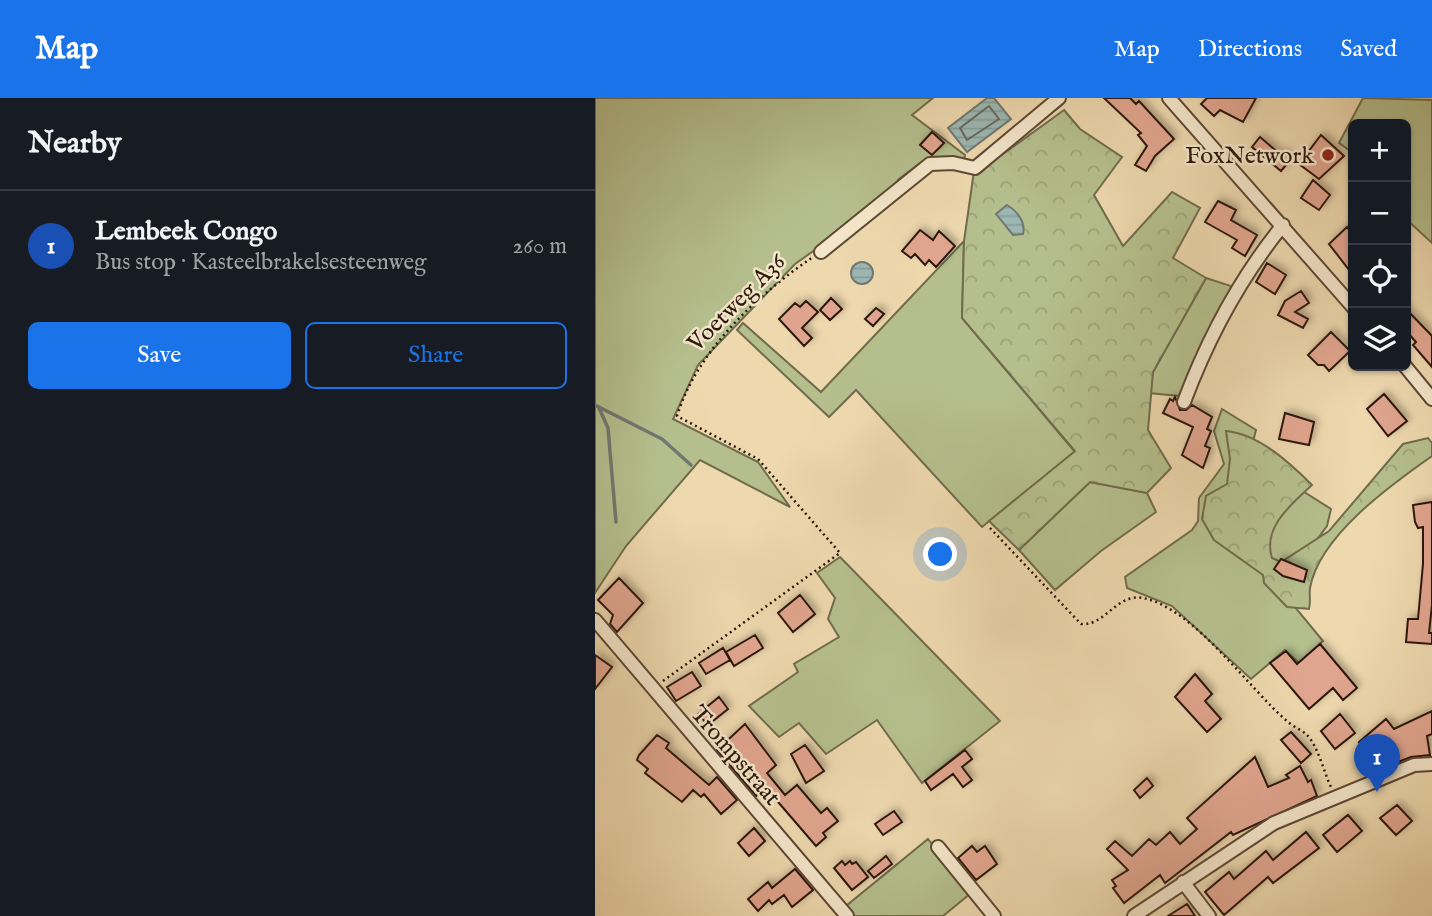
<!DOCTYPE html>
<meta charset="utf-8">
<style>
:root{--surface:#171b24;--page:#242831;--text:#f1f3f6;--muted:#9ea1a6;--line:#363941;--accent:#1a73e8}
body{margin:0;font-family:"IM FELL English",serif;background:var(--page);color:var(--text)}
.controls{position:absolute;right:21px;top:21px;display:grid;overflow:hidden;border-radius:10px;box-shadow:0 2px 5px #0004}
.controls button{width:63px;height:63px;display:grid;place-items:center;padding:0;border:0;border-bottom:2px solid var(--line);background:var(--surface);color:var(--text);font:35px sans-serif}
.you{position:absolute;left:346px;top:457px;width:24px;height:24px;margin:-18px;border:5px solid #fff;border-radius:50%;background:#1a73e8;box-shadow:0 0 0 10px #1a73e833}
.badge{display:grid;place-items:center;width:46px;height:46px;border-radius:50%;background:var(--accent);color:#fff;font-size:23px;font-weight:700}
.pin{position:absolute;translate:-50% -58px;filter:drop-shadow(0 2px 4px #0008)}
.pin::after{content:'';position:absolute;top:37px;width:24px;height:21px;background:inherit;clip-path:polygon(0 0,100% 0,50% 100%)}
.list{margin:0;padding:0;list-style:none}
h2{display:flex;justify-content:space-between;align-items:center;height:91px;margin:0;padding:0 28px;font-size:30px}
h2 small{font-size:23px;font-weight:400;color:var(--muted)}
.list li{display:grid;grid-template-columns:46px 1fr auto;gap:21px;align-items:center;box-sizing:border-box;height:112px;padding:0 28px;border-top:2px solid var(--line)}
.list b{display:block;font-size:26px;white-space:nowrap}
.list p{margin:0;font-size:23px;white-space:nowrap;color:var(--muted)}
.list em{font-size:23px;font-style:normal;color:var(--muted)}
.actions{display:flex;gap:14px;padding:21px 28px}
.actions a{flex:1;padding:16px 0;border:2px solid var(--accent);border-radius:10px;text-align:center;font-size:24px;color:var(--accent)}
.actions .main{background:var(--accent);color:#fff}
.icon{flex:none;width:38px;height:38px;fill:none;stroke:currentColor;stroke-width:2;stroke-linecap:round;stroke-linejoin:round}
.map{position:relative;flex:none;width:837px;height:818px;overflow:hidden}
header{display:flex;align-items:center;gap:42px;box-sizing:border-box;height:98px;padding:0 35px;background:var(--accent);color:#fff}
header strong{font-size:33px}
nav{display:flex;gap:38px;margin-inline-start:auto;font-size:24px}
main{display:flex}
aside{flex:1;background:var(--surface)}
.map>svg:first-child{display:block}
.grass{fill:#b5bf8d;stroke:#716c4c;stroke-width:2}
.forest{fill:url(#forest-crowns);stroke:#716c4c;stroke-width:2}
.water{fill:url(#water-rules);stroke:#707871;stroke-width:2}
.lines{fill:none;stroke-linecap:round;stroke-linejoin:round}
.shore{stroke:#646860;stroke-width:2}
.stream{stroke:#707871;stroke-width:3.5}
.building{fill:#e0a58e;stroke:#2d180c;stroke-width:2;filter:url(#shadow)}
.minor-casing{stroke:#5d4834;stroke-width:16}
.path{stroke:#2d180c;stroke-width:2.5;stroke-dasharray:2 3.5;stroke-linecap:butt}
.minor{stroke:#f4e6ca;stroke-width:12}
.poi-dot{fill:#8f2418;stroke:#f4e6ca;stroke-width:2.5}
.labels{text-anchor:middle;stroke-width:5;stroke-linejoin:round;paint-order:stroke}
.poi-label{font-size:24px;fill:#2d180c;stroke:#f4e6ca;text-anchor:end}
.street-label{font-size:24px;fill:#2d180c;stroke:#f4e6ca}
</style>
<header>
<strong>Map</strong>
<nav><a>Map</a><a>Directions</a><a>Saved</a></nav>
</header>
<main>
<aside>
<h2>Nearby<small></small></h2>
<ul class="list">
<li><span class="badge" style="background:#1a4fb4">1</span><div><b>Lembeek Congo</b><p>Bus stop · Kasteelbrakelsesteenweg</p></div><em>260 m</em></li>
</ul>
<div class="actions"><a class="main">Save</a><a>Share</a></div>
</aside>
<div class="map">
<svg width="837" height="818" viewBox="0 0 837 818">
<defs>
<pattern id="forest-crowns" width="20" height="18" patternUnits="userSpaceOnUse" patternTransform="scale(1.75)"><rect width="20" height="18" fill="#b5bf8d"/><path d="M2 6a3 3 0 1 1 6 0M12 15a3 3 0 1 1 6 0" fill="none" stroke="#9ca378"/></pattern>
<pattern id="water-rules" width="6" height="5" patternUnits="userSpaceOnUse" patternTransform="scale(1.75)"><rect width="6" height="5" fill="#9cb8b4"/><path d="M0 2.5h6" fill="none" stroke="#879d9a"/></pattern>
<filter id="shadow"><feDropShadow dx="3.5" dy="-3.5" stdDeviation="3.5" flood-color="#0004"/></filter>
</defs>
<rect width="100%" height="100%" fill="#eed8ae"/>
<filter id="stains"><feTurbulence type="fractalNoise" baseFrequency=".00286" numOctaves="4"/><feColorMatrix values="0 0 0 0 .2 0 0 0 0 .09 0 0 0 0 .02 0 0 0 .5 -.17"/></filter>
<radialGradient id="worn" r=".72"><stop offset=".6" stop-color="#630" stop-opacity="0"/><stop offset="1" stop-color="#630" stop-opacity=".3"/></radialGradient>
<path class="grass" d="M0 0H338L317 17 370 57 369 63H328L304 81 282 108 200 166 103 267 78 321 163 364 195 409 105 362 31 448 0 495Z
M768 0 837 2V145L811 121V26H758V55L744 45Z
M369 143 367 220 480 354 387 429 261 292 234 319 142 232 148 225 226 294Z
M611 180 639 189 589 292 584 298 554 295 558 274Z
M627 311 661 332 654 359 736 411 732 428 685 491 728 543 704 565 690 552 656 581 577 508 532 490 530 479 597 432 603 423 604 400 629 366 619 333Z
M495 384 552 395 561 414 506 453 460 492 424 452Z
M245 459 405 623 327 685 282 622 231 656 204 625 184 639 154 608 203 574 199 566 244 539 233 521 240 500 222 475Z
M333 741 376 795 348 818H259L251 808Z"/>
<path class="forest" d="M469 12 485 31 527 59 499 97 528 148 577 94 605 110 578 160 611 180 558 274 553 332 576 370 552 395 495 384 424 452 394 423 480 353 367 220 369 143 379 73 397 64Z
M631 333C664 336 695 365 717 387 697 406 667 429 677 460L686 464 734 433 808 346 833 340 837 345V358C797 386 724 438 715 490 714 497 716 504 714 511L692 509 669 485 668 477 619 442 607 421 611 398 632 386 635 361Z"/>
<path class="water" d="M392 0H399L416 21 372 54 353 30Z
M412 107C422 113 431 124 428 136L418 137 401 116Z
M256 175a11 11 0 1 1 22 0a11 11 0 1 1-22 0Z"/>
<g class="lines">
<path class="shore" d="M394 8 404 21 372 42 365 30Z"/>
<path class="stream" d="M0 307 67 341 96 367
M4 310 13 330 21 424"/>
</g>
<path class="building" d="M509 0H535L541 6 544 3 579 41 560 58 551 73 540 67 552 48 543 37 546 35Z
M612 0H661L648 24 625 12 619 18 606 6Z
M337 34 349 45 337 57 325 47Z
M726 37 749 58 724 81 704 66Z
M665 39 686 57 689 54 696 61 686 73 657 49Z
M718 82 735 97 724 112 706 100Z
M623 103 641 112 636 122 662 137 650 158 637 150 642 142 610 124Z
M752 129 758 136V177L734 146Z
M325 132 338 142 344 133 360 148 341 169 334 162 330 167 320 156 316 160 307 153Z
M672 165 691 177 680 196 661 184Z
M706 193 714 205 700 214 713 221 708 230 683 217 690 203Z
M236 200 247 211 235 222 225 212Z
M211 203 223 214 207 230 217 240 209 248 184 221 200 205 205 209Z
M281 210 289 216 278 228 270 221Z
M811 211 837 238V269L818 247 821 244 811 233Z
M736 234 755 253 734 273 729 267H723L713 257Z
M789 296 812 323 793 338 772 311Z
M580 299 585 312H591L597 307 617 319 612 331 616 333 610 348 615 350 608 370 587 357 598 329 568 315 575 301 578 303Z
M690 315 719 324 714 347 684 341Z
M837 404V507L834 535H837V546L811 544 813 521H823L828 466V429L823 430 820 424 818 407Z
M686 461 712 472 709 484 688 478 679 471Z
M24 480 48 505 22 534 15 526 18 517 3 502Z
M205 497 220 516 198 534 183 515Z
M160 537 168 550 139 568 131 554Z
M725 546 762 590 748 602 738 590 714 611 675 565 691 553 702 566Z
M128 550 135 562 111 576 104 565Z
M0 557 17 569 0 591Z
M97 574 106 588 81 603 72 589Z
M600 576 617 596 610 603 626 621 612 634 580 599Z
M124 599 133 611 113 627 103 616Z
M837 613V636L832 638 835 657 816 659 787 670 764 644 791 621 799 631Z
M745 616 760 635 740 651 726 633Z
M150 626 181 667 172 675 190 697 202 687 226 715 232 710 243 723 228 735 231 739 221 748 171 690 161 698 122 652Z
M696 634 716 656 706 665 686 642Z
M62 637 74 645 71 650 114 687 122 679 142 702 126 716 109 696 106 699 98 692 87 704 50 675 53 671 42 662 44 657Z
M210 647 229 673 211 685 196 656Z
M370 652 377 661 367 669 377 682 368 689 358 676 336 692 330 683Z
M660 659 673 689 694 680 691 677 705 668 713 684 716 682 722 698 638 737 636 734 570 785 565 777 529 805 518 790 521 788 517 782 533 772 512 751 520 743 537 758 554 741 561 747 575 734 585 746 602 731 592 720Z
M552 680 558 688 545 700 539 692Z
M802 707 817 723 801 737 785 720Z
M299 713 307 724 288 737 280 726Z
M753 717 767 733 742 754 728 737Z
M159 730 170 743 154 758 143 745Z
M711 734 724 750 678 785 673 779 629 817 610 794 634 774 639 781 671 753 678 762Z
M377 748 382 754 390 748 402 766 381 782 363 760Z
M291 758 297 766 279 780 273 773Z
M247 763 250 767 255 763 257 766 261 764 273 779 257 792 239 770Z
M200 771 218 792 197 809 189 797 177 806 174 802 163 813 153 801 173 784 177 790Z
M592 806 600 818H573Z"/>
<g class="lines">
<g class="minor-casing">
<path id="minor" d="M574 0 758 209
M226 154 335 66 358 65 380 70 464 0
M810 268 837 301
M589 304C613 240 645 180 688 127
M0 522 252 818
M343 749 399 818
M588 784 614 818
M539 818 679 725 819 667 837 666"/>
</g>
<path class="path" d="M395 430 486 526C511 528 521 495 548 500 599 510 654 591 693 624 699 629 706 632 711 636 723 647 729 675 736 689
M68 583 245 455 163 361 82 318C102 253 162 197 218 159"/>
<use href="#minor" class="minor"/>
</g>
<circle class="poi-dot" cx="733" cy="57" r="7"/>
<g class="labels">
<g class="poi-label">
<text x="719" y="65">FoxNetwork</text>
</g>
<g class="street-label">
<text transform="translate(141 204) rotate(-45)" y="8">Voetweg A36</text>
<text transform="translate(141 657) rotate(49)" y="8">Trompstraat</text>
</g>
</g>
<rect width="100%" height="100%" filter="url(#stains)"/>
<rect width="100%" height="100%" fill="url(#worn)"/>
</svg>
<div class="controls">
<button>+</button>
<button>−</button>
<button><svg class="icon" aria-label="locate" viewBox="0 0 24 24"><circle cx="12" cy="12" r="6"/><path d="M12 2v4M12 18v4M2 12h4M18 12h4"/></svg></button>
<button><svg class="icon" aria-label="layers" viewBox="0 0 24 24"><path d="M12 4l9 5-9 5-9-5zM3 14l9 5 9-5"/></svg></button>
</div>
<div class="you"></div>
<div class="pin badge" style="left:782px;top:694px;background:#1a4fb4">1</div>
</div>
</main>
